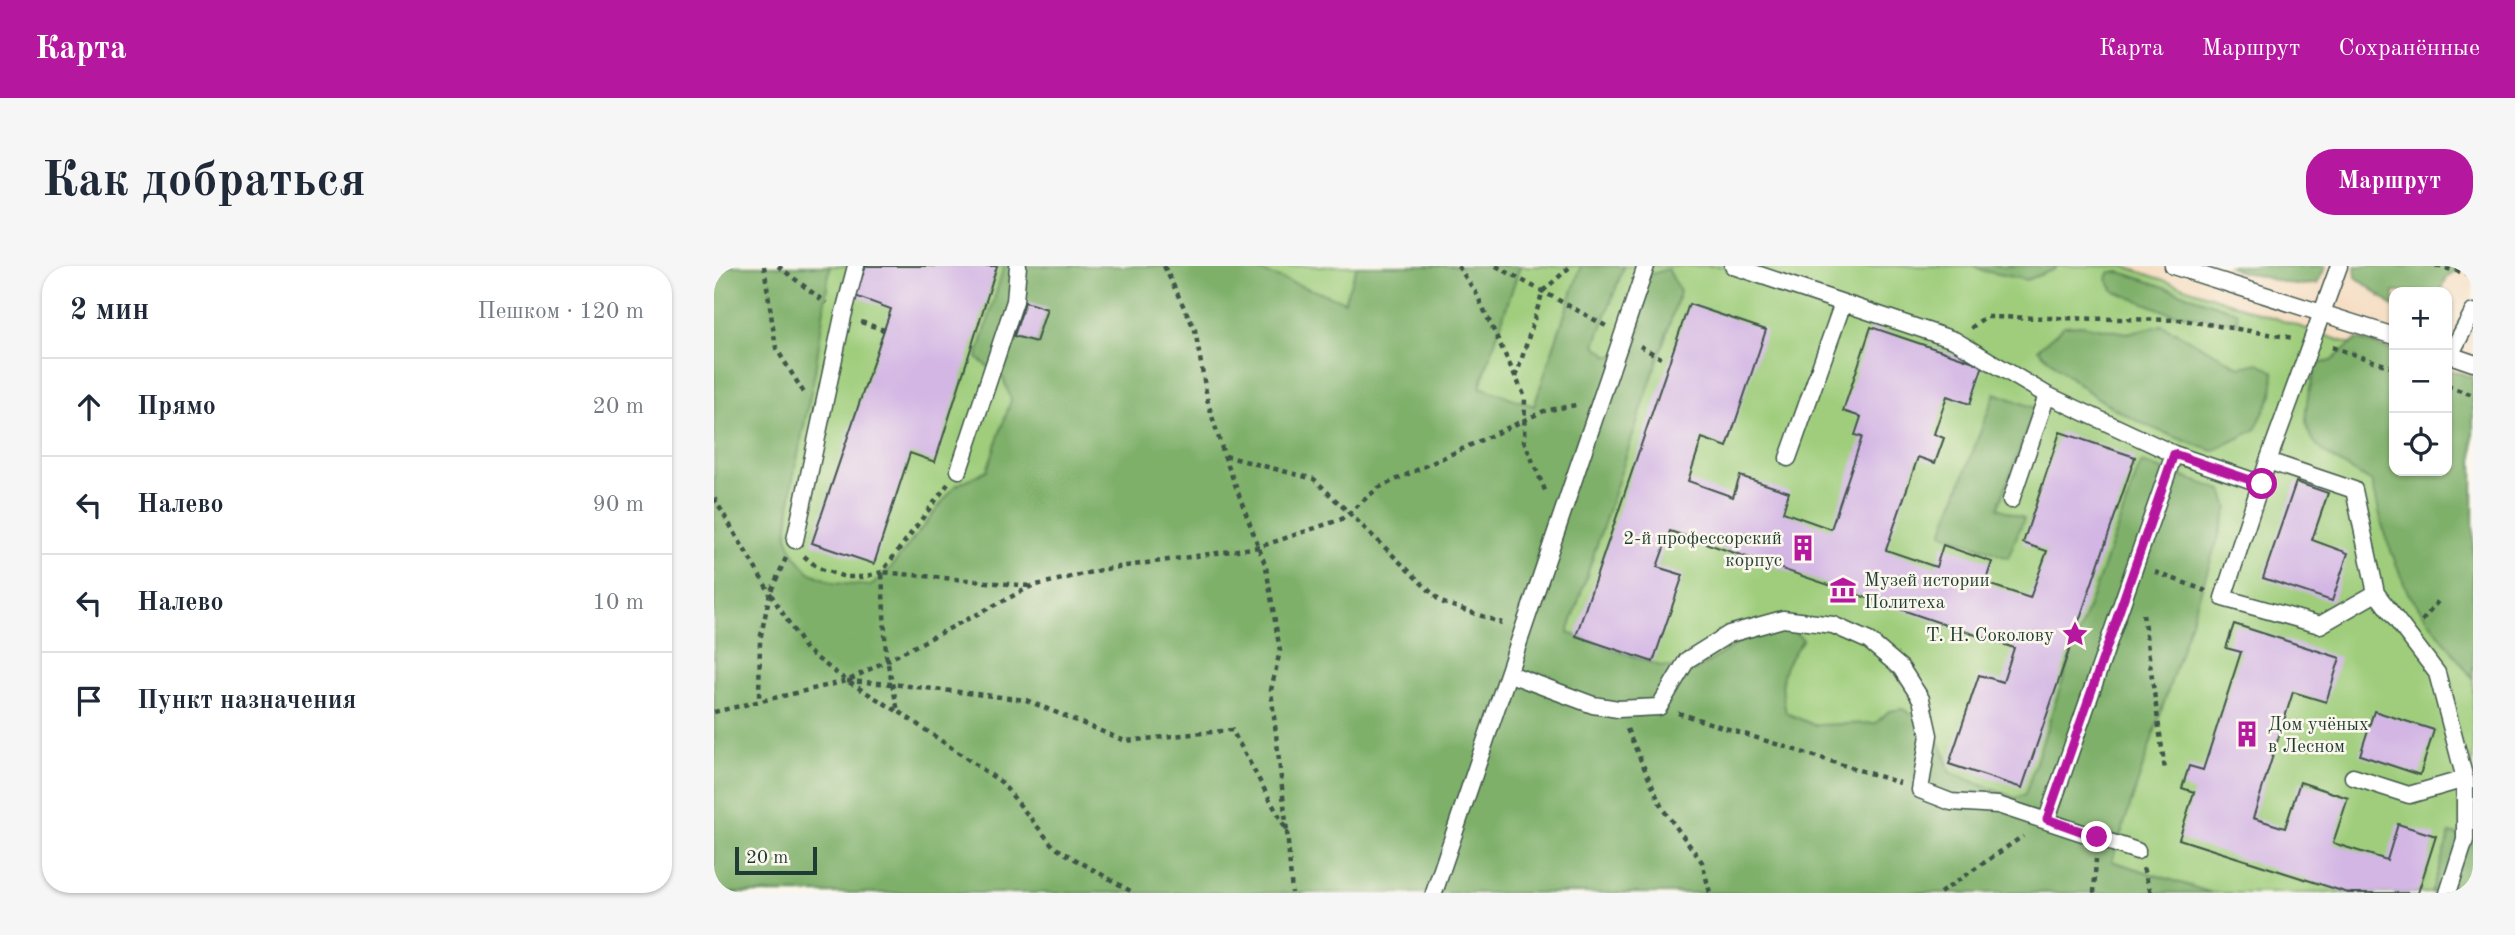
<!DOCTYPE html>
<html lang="ru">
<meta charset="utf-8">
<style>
:root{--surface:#fff;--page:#f6f6f7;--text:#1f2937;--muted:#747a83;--line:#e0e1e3;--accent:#b5179e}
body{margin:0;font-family:"Old Standard TT",serif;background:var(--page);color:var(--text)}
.controls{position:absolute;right:21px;top:21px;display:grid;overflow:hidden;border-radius:14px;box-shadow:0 2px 5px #0004}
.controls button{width:63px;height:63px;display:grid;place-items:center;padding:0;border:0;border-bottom:2px solid var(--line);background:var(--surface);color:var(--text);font:35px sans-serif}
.scale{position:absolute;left:21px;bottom:18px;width:82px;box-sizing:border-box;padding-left:7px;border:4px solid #1f3d34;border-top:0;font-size:19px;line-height:24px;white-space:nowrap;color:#1f3d34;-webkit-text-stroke:5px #fbf7ec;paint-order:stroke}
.stop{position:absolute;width:21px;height:21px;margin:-16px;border:5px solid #b5179e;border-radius:50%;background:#fff}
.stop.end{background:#b5179e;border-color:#fff;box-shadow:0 2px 7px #0008}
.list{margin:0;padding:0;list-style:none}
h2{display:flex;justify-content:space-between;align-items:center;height:91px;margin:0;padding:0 28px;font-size:30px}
h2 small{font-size:23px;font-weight:400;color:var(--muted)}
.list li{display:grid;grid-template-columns:46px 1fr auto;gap:21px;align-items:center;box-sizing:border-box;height:98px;padding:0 28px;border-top:2px solid var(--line)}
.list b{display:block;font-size:26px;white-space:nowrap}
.list em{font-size:23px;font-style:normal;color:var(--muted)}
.icon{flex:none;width:38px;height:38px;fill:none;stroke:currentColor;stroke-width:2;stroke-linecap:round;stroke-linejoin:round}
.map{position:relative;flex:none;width:1759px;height:627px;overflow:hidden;border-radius:28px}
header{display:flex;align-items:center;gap:42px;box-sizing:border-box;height:98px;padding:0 35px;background:var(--accent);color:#fff}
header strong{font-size:33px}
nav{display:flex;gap:38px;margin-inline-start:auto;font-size:24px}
.intro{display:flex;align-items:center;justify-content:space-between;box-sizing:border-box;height:168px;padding:0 42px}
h1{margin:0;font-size:49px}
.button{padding:18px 32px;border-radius:28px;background:var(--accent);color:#fff;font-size:24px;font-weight:700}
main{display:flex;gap:42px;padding:0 42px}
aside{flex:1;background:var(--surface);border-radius:28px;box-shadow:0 2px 5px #0004}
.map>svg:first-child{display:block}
.green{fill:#9fcd7b;stroke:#5f8558;stroke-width:2}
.forest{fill:#7fb06b;stroke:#4f7650;stroke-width:2}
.building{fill:#d3b6e4}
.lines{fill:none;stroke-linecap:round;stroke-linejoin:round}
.service-casing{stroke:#3f5549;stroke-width:19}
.path{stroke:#3f5549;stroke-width:4.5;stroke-dasharray:5 5;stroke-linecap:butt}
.service{stroke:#fff;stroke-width:16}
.route{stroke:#b5179e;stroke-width:9}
.labels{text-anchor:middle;stroke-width:5;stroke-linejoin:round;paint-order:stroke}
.poi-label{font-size:19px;fill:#1f3d34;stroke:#fbf7ec;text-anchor:end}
</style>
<header>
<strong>Карта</strong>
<nav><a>Карта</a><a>Маршрут</a><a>Сохранённые</a></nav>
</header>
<div class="intro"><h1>Как добраться</h1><a class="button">Маршрут</a></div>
<main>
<aside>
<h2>2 мин<small>Пешком · 120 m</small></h2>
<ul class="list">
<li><svg class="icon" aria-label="ahead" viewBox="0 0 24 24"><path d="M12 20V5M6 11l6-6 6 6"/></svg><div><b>Прямо</b></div><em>20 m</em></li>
<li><svg class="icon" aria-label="left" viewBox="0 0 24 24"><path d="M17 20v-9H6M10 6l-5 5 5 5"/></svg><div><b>Налево</b></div><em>90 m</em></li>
<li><svg class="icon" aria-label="left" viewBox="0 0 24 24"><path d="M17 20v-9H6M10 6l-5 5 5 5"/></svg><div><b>Налево</b></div><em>10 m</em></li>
<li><svg class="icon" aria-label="arrive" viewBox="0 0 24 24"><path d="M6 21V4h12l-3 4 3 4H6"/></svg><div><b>Пункт назначения</b></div></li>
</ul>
</aside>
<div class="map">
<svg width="1759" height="627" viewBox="0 0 1759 627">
<rect width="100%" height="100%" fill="#fbf7ec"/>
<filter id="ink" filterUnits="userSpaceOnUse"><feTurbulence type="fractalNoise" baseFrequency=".0143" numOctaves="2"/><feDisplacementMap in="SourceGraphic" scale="14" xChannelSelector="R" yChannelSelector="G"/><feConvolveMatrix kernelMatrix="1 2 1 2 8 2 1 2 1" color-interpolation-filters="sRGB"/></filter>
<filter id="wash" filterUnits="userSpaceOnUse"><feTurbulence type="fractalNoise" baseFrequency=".00686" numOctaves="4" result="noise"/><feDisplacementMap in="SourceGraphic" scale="28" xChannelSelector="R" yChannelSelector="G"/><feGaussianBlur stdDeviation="1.57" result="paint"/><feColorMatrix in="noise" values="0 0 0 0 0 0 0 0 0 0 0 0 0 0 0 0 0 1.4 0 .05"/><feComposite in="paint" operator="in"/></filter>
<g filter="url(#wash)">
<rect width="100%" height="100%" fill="#f5ddc2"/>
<path class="green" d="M0 0H1409L1680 93V205H1733L1759 119V627H0Z"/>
<path class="forest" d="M0 0H116L101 106 79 213 73 270 81 290 95 306 119 317 157 320 174 305 241 220 273 204 297 134 289 112 263 92 290 0H537V2L630 35 643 0H806L766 121 820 140 867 0H910L881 79 895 90H918L927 60 924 32 934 9 954 3 966 26 854 367 947 400 981 405 1032 372 1073 360 1089 373C1068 404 1064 408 1072 447L1100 459 1162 457 1175 445 1189 443 1219 462 1232 491 1235 506 1301 532 1311 529 1357 389 1424 205 1428 197 1508 224 1514 242 1398 595 1498 627H0Z
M1260 0H1342L1341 3 1313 14 1270 5Z
M1515 0H1612L1603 18 1581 19 1521 4Z
M1641 0H1746L1732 13 1727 26H1680V41L1642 11Z
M1407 6 1523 46 1524 57 1453 46 1400 25 1393 13 1395 7Z
M1367 59 1413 67 1448 59 1526 101 1545 97 1560 106 1558 129 1541 164 1499 185C1477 177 1454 169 1432 159 1392 141 1356 114 1324 83L1350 60Z
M1643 73 1680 85V205H1733V103L1759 111V413L1694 327 1671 270 1658 216C1638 203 1602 189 1594 164 1587 146 1598 115 1603 98L1617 95Z
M1281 127 1321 142 1284 242 1310 252 1294 292 1228 267Z
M1736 567 1759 573V627H1717Z"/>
<g id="blocks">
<path class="building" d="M152 0H283L221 196 196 187 160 298 98 277 177 43 141 30Z
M311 36 333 43 322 76 300 70Z
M975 38 1052 64 1013 181 988 172 974 215 1019 231 1026 210 1075 226 1069 246 1117 263 1148 171 1141 169 1147 151 1129 145 1157 61 1269 99 1256 138 1233 130 1220 168 1230 172 1221 197 1204 191 1172 284 1222 301 1229 279 1278 296 1271 317 1316 332 1333 285 1309 277 1346 166 1421 191 1308 522 1235 498 1265 409 1289 416 1300 382 956 265 943 301 969 309 939 396 862 370Z
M1582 216 1614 227 1598 274 1634 287 1618 335 1549 312Z
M1520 358 1626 392 1612 436 1579 426 1539 552 1571 562 1586 516 1634 532 1619 577 1673 594 1684 558 1722 570 1704 627H1634L1465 573 1480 526 1468 522 1475 500 1489 504 1527 386 1512 382Z
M1660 445 1720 464 1706 509 1646 489Z"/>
</g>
</g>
<g filter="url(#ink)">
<use href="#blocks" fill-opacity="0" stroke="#3f5549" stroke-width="2"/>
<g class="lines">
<g class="service-casing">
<path id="service" d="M1019 0 1240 74 1333 129 1460 188 1548 218
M1459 0 1680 70
M1625 0 1554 195 1509 332 1606 359 1662 327
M1733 88 1759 97
M1736 89 1759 46
M1074 192 1129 37
M1554 195 1640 224 1662 327 1723 407 1751 513V574L1734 627
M245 204 301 35 304 0
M1297 234 1333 129
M81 274 129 50 142 0
M796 408 879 439 904 443 945 441 973 394 1015 368 1069 353 1119 359 1155 375 1187 402 1207 433 1215 469 1206 524 1237 536 1284 539 1423 585
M1639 511 1695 529 1751 513
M1333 553 1460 188
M720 627 932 0"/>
</g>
<path class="path" d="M50 0 62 82 90 127
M64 0 112 37
M450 0 481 64 494 137 510 189 552 301 566 385 557 424 573 565
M744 0 762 27 811 131 810 175 833 229
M782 0 892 60
M1722 0 1759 9
M0 8 6 0
M147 56 170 64
M1257 62 1271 51 1468 54 1579 72
M926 80 947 92
M1618 81 1680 102
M802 111 829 25 857 0
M1733 120 1759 129
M511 190 600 213 727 336 788 357
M0 232 56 327 46 374 45 434
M90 290 104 302 131 311H149L168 306 234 218
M72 292 56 327 92 384 133 415 183 445
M1441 306 1492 325
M315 320 168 306 172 389 184 445 287 516 340 581 420 627
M1429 348 1451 504
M1708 355 1725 334
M133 415 178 418 312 434 411 475 518 464 573 565 578 627
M0 446 133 415 318 320 391 303 545 281 628 253 664 222 830 145 862 139
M964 447 1186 517
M913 463 948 542 988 596 996 627
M1429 602 1437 627
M1226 627 1309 570
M1380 627 1382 593"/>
<use href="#service" class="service"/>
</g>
</g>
<g class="lines" filter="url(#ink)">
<path class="route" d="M1383 571 1333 553 1460 188 1548 218"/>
</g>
<defs>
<g id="building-bare" transform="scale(2.1)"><path d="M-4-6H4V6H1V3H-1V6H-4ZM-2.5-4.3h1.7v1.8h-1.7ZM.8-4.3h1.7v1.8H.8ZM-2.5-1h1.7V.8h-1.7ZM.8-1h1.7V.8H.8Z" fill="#b5179e" stroke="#fbf7ec" stroke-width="2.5" paint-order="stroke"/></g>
<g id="museum-bare" transform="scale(2.1)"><path d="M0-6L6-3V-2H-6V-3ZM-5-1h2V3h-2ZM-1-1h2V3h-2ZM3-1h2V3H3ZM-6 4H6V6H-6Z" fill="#b5179e" stroke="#fbf7ec" stroke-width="2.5" paint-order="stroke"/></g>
<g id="sight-bare" transform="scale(2.1)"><path d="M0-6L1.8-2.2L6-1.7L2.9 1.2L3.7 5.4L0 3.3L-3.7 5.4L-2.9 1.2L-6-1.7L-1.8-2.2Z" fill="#b5179e" stroke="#fbf7ec" stroke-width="2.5" paint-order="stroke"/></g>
</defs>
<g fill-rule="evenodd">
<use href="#building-bare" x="1089" y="282"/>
<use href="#museum-bare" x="1129" y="324"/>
<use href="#sight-bare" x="1361" y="368"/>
<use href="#building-bare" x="1533" y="468"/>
</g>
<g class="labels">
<g class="poi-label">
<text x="1068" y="278">2-й профессорский<tspan x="1068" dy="22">корпус</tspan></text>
<text x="1150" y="320" text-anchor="start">Музей истории<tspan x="1150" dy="22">Политеха</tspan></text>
<text x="1340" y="375">Т. Н. Соколову</text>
<text x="1554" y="464" text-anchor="start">Дом учёных<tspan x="1554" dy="22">в Лесном</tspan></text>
</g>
</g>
</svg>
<div class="controls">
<button>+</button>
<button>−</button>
<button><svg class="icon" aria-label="locate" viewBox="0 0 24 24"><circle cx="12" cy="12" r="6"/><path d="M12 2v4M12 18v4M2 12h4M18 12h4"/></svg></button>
</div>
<div class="scale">20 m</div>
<div class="stop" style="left:1548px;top:218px"></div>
<div class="stop end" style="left:1383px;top:571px"></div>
</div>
</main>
